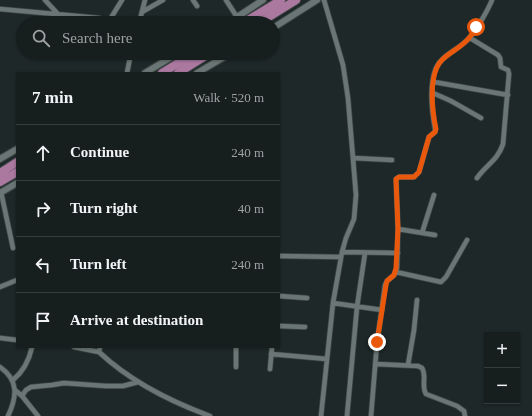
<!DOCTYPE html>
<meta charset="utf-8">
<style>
:root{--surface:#161e1e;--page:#1f2727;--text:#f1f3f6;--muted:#9ea2a4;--line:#353c3c}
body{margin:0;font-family:Georgia,serif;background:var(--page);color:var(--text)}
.controls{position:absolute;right:12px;bottom:12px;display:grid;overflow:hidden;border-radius:0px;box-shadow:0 1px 3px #0004}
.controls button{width:36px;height:36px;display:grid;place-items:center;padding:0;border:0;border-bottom:1px solid var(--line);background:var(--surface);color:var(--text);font:20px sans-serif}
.stop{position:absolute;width:12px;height:12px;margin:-9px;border:3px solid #ea580c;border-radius:50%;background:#fff}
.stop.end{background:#ea580c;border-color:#fff;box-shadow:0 1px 4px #0008}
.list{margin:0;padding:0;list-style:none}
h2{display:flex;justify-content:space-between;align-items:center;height:52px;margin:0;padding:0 16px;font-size:17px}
h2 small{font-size:13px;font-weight:400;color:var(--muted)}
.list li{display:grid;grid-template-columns:26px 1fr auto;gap:12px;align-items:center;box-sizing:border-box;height:56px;padding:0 16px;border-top:1px solid var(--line)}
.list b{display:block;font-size:15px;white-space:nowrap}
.list em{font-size:13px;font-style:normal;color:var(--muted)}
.icon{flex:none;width:22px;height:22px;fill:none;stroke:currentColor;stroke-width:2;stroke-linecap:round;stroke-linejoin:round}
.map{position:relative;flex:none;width:532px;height:416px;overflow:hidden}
.search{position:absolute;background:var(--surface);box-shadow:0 1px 3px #0004;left:16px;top:16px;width:264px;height:44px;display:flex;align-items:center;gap:10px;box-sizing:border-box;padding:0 14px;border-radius:22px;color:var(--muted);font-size:15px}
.panel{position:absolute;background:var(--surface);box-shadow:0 1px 3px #0004;left:16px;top:72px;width:264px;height:276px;border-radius:0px}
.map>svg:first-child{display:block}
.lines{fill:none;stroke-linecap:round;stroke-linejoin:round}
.minor-casing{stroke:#3e4645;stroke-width:6}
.tertiary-casing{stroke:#3e4645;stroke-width:8}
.trunk-casing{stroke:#3e4645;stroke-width:10}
.minor{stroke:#6a7675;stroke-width:4.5}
.tertiary{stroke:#6a7675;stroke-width:6}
.trunk{stroke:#ab78a0;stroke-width:8}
.route{stroke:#ea580c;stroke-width:5}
</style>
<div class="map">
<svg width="532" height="416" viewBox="0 0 532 416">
<rect width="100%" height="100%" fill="#1e2828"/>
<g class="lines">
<g class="minor-casing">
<path id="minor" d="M45 0 57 13
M193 0 197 6
M226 0 237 17
M0 9 99 18 110 23
M142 12 163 0
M109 21 122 0
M139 23 145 0
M470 38 498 55 500 58 501 67 508 70 509 74 503 144C498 160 486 165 477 178
M127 73 131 53
M434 82 508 95
M433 93 451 101 481 118
M353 158 392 160
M1 192 13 248
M398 229 435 235
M422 233 434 195
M342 252 398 253
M279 256 341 257
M396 272 441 282 446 277 467 240
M0 287 17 280
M279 296 307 298
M333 303 382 310
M279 326 305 327
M0 338 17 340
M74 347 99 352
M100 347 99 352C131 382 169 401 210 416
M236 347V367
M271 354 327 359
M375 364 418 366 422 368C427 376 421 386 426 394L457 406 464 411 465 416
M408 365 414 330 417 300
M0 367C19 380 17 397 8 416
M270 369 272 347
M13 380C24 371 29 361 32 347
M15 390 22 396 38 416
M22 396 26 390 31 387 52 385 64 383 106 386H123L138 382
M321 416 333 303 342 252 346 238 354 219 356 195 348 98 343 65 324 0
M347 416 357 307 365 253
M371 416 377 343 385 285 387 281 394 275 397 268 398 229 396 179 399 177H414L419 172 429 137 435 132V129C432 112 429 85 436 68 442 54 461 49 470 37 477 29 488 10 492 0"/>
</g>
<g class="tertiary-casing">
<path id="tertiary" d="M228 23 263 0
M273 28 317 0
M145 73 178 53
M197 73 231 53
M0 159 17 149
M0 193 17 183"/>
</g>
<g class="trunk-casing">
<path id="trunk" d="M243 23 281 0
M259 23 296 0
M162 73 195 53
M178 73 210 53
M0 173 17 162
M0 182 17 172"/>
</g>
<use href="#minor" class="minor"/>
<use href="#tertiary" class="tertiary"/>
<use href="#trunk" class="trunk"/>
</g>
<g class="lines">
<path class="route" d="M377 342 386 285 387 281 394 275 396 268 398 229 396 179 399 177H414L419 172 429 137 435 132 436 129C432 110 428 74 442 60 450 52 462 47 469 38 472 35 474 31 476 27"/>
</g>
</svg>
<div class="controls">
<button>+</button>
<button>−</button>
</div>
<div class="stop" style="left:476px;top:27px"></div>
<div class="stop end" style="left:377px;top:342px"></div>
<div class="search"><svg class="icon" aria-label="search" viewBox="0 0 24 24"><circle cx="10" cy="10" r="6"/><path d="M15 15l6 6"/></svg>Search here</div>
<section class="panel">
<h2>7 min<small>Walk · 520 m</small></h2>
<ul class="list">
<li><svg class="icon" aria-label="ahead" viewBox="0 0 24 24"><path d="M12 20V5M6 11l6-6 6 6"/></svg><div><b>Continue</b></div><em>240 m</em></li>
<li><svg class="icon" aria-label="right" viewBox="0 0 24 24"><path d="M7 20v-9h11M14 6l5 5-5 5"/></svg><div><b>Turn right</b></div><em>40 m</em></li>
<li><svg class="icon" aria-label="left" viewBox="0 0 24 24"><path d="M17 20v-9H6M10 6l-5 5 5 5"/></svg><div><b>Turn left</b></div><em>240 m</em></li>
<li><svg class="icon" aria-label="arrive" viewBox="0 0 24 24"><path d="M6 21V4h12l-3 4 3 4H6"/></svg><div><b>Arrive at destination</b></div></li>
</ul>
</section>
</div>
